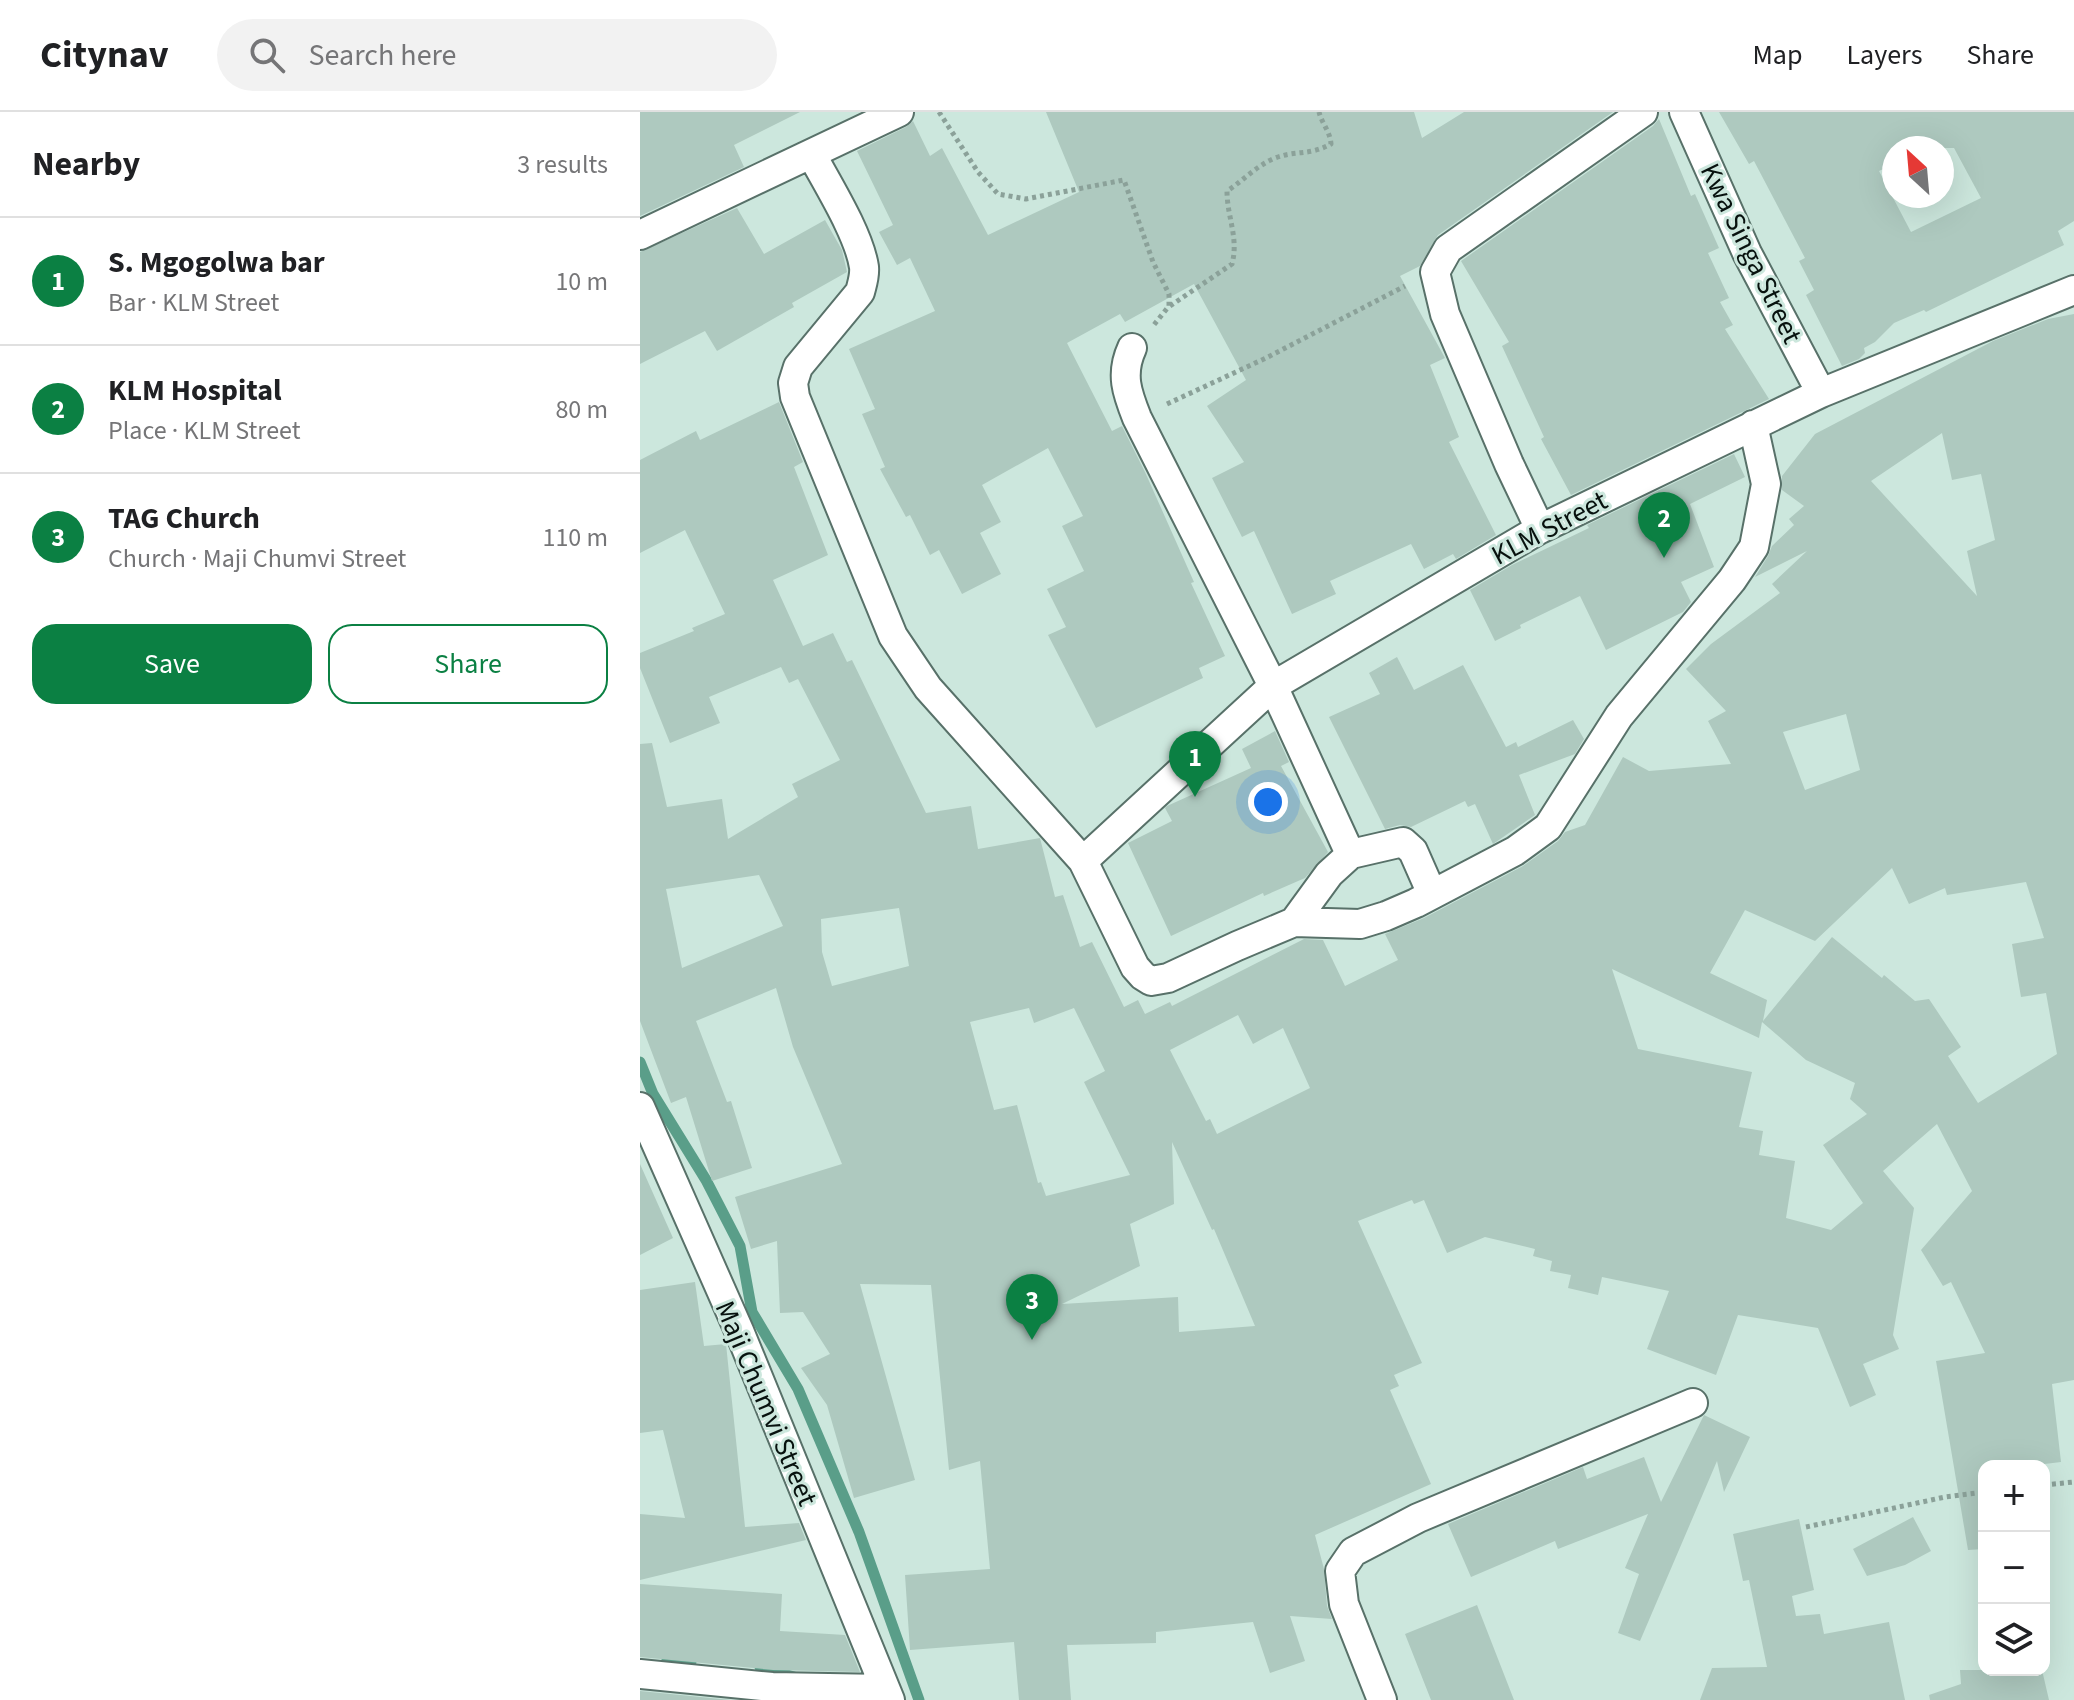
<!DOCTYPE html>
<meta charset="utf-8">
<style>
:root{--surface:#fff;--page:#f2f2f2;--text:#202124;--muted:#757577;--line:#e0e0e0;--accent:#0b8043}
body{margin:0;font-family:"Source Sans 3",sans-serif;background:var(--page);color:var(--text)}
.controls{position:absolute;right:24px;bottom:24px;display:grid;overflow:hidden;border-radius:16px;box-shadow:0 8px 32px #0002}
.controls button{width:72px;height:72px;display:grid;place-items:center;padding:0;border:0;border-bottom:2px solid var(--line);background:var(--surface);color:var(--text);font:40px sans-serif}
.compass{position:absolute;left:1242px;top:24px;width:72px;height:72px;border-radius:50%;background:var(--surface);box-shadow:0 8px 32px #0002;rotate:334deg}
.you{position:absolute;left:628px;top:690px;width:28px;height:28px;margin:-20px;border:6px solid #fff;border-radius:50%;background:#1a73e8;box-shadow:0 0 0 12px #1a73e833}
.badge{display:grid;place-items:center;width:52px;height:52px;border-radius:50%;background:var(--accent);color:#fff;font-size:26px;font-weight:700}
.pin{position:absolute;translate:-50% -66px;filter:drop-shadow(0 2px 4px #0008)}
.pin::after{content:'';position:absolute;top:42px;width:28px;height:24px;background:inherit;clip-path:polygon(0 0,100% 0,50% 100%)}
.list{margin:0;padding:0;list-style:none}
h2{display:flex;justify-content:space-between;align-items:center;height:104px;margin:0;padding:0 32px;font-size:34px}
h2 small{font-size:26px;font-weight:400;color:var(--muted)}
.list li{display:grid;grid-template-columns:52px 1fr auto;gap:24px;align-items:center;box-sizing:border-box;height:128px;padding:0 32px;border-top:2px solid var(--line)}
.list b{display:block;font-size:30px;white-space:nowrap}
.list p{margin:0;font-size:26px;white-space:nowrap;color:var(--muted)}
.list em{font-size:26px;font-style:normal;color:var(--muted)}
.actions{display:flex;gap:16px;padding:24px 32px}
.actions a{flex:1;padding:18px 0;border:2px solid var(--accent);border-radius:24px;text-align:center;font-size:28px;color:var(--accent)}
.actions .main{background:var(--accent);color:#fff}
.icon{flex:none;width:44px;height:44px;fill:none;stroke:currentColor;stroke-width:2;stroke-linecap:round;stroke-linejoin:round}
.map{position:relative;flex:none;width:1434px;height:1588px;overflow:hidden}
header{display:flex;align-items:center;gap:48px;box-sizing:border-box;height:112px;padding:0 40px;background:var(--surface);border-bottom:2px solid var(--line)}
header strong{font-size:38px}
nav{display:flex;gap:44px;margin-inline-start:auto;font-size:28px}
.search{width:560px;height:72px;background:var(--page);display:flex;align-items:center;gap:20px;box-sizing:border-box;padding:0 28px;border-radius:44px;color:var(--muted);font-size:30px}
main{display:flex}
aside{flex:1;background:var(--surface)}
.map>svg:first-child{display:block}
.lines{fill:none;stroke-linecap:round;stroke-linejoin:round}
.stream{stroke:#5a9e89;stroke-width:11}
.building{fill:#aec9bf;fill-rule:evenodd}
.street-casing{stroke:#587169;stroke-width:32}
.path{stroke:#8ba199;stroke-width:5;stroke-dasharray:4 4;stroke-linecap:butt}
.street{stroke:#fff;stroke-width:28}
.labels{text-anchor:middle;stroke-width:6;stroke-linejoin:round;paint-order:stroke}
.street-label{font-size:28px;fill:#07110e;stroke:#cce7dd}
</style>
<header>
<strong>Citynav</strong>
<div class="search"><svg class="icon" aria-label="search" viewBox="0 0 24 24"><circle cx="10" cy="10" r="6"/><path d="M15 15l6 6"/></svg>Search here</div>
<nav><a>Map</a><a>Layers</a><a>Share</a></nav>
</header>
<main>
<aside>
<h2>Nearby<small>3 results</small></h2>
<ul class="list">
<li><span class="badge">1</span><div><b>S. Mgogolwa bar</b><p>Bar · KLM Street</p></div><em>10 m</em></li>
<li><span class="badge">2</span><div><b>KLM Hospital</b><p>Place · KLM Street</p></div><em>80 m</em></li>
<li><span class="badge">3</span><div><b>TAG Church</b><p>Church · Maji Chumvi Street</p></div><em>110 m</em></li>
</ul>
<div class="actions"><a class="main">Save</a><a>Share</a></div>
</aside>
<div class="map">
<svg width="1434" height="1588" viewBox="0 0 1434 1588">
<rect width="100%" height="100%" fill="#cce7dd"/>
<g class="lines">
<path class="stream" d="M0 950 13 982 66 1068 100 1134 112 1200 158 1277 219 1420 279 1588
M27 1548 51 1550
M120 1555 157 1566"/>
</g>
<path class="building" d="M0 0H160L94 33 104 55 0 104Z
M406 0H774L782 26 824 0H973L798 123 780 154 760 164 805 246 790 253 819 325 809 330 856 423 816 447 813 442 784 457 771 432 690 469 696 482 652 502 614 419 602 425 572 366 604 350 567 294 606 268 554 172 485 210 480 202 427 231 472 319 482 314 505 360 554 470 551 471 585 544 559 556 563 566 456 616 408 523 426 515 407 477 444 459 422 414 443 404 408 336 342 373 361 410 340 421 361 462 322 482 299 438 290 443 270 403 266 405 240 357 245 355 222 302 235 297 209 237 295 199 270 146 257 153 239 120 253 113 217 39 266 15 273 9 290 44 302 36 348 123 439 80Z
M1079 0H1434V109L1418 119 1424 133 1286 200 1284 198 1254 211 1235 230 1224 236 1225 241 1219 247 1202 254 1166 183 1174 178 1159 149 1165 146 1114 49 1109 52ZM1254 36H1314L1341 86 1271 120 1239 59 1254 52Z
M1019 7 1051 84 1055 82 1079 136 1068 141 1089 186 1080 190 1093 213 1085 217 1129 287 931 383 901 327 904 325 862 234 869 230 821 149 1013 14Z
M97 96 124 142 185 108 202 138 207 160 152 191 154 195 77 239 65 219 0 252V140Z
M1434 202V1268L1412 1272 1421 1350 1387 1354H1344V1437L1328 1438 1296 1249 1345 1241 1311 1170 1303 1174 1281 1138 1332 1079 1297 1012 1243 1059 1274 1096 1253 1223 1259 1237 1223 1252 1236 1283 1210 1295 1178 1216 1098 1203 1076 1263 1007 1237 1029 1179 962 1165 958 1183 928 1176 931 1163 910 1159 912 1149 893 1144 895 1137 845 1125 807 1141 784 1088 774 1092 772 1088 718 1109 782 1251 754 1263 759 1274 750 1278 791 1372 675 1423 684 1457 687 1494 692 1507 650 1504 665 1549 630 1561 613 1510 516 1520V1531L427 1533 431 1588H379L374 1530 270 1538 265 1463 350 1457 340 1349 309 1358 291 1173 220 1172 275 1368 214 1386 187 1293 161 1256 190 1242 163 1200 140 1201 137 1129 111 1137 95 1085 202 1052 153 935 136 876 56 909 87 990 91 989 112 1056 72 1069 46 985 31 991 0 909V632L12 631 27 695 82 687 88 727 158 685 152 672 200 648 158 567 149 571 141 555 69 585 80 611 30 631 0 556V541L54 519 52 516 85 502 45 418 0 441V348L56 319 60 328 139 290 163 350 154 355 188 443 133 468 163 534 193 521 207 550 212 548 286 701 331 694 338 737 400 726 415 785 423 783 440 835 452 830 484 895 498 888 505 902 530 890 532 894 664 827 683 828 705 874 758 848 745 822 784 806 883 754 918 729 925 720 945 713 983 645 1009 659 1091 652 1068 609 1086 599 1046 557 1071 532 1140 481 1132 472 1167 439 1115 465 1128 444 1132 434 1154 413 1149 407 1164 394 1142 378V364L1175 322 1353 229 1408 207ZM1302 321 1312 368 1341 362 1355 428 1327 439 1337 484 1231 369ZM1206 602 1220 658 1165 678 1143 620ZM1252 756 1269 792 1305 776 1307 783 1386 770 1404 826 1372 832 1381 885 1406 881 1417 942 1338 991 1308 944 1321 935 1289 887 1275 889 1244 863 1242 866 1192 825 1123 909 1127 888 1070 861 1105 798 1175 829ZM119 763 143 814 42 856 26 777ZM259 796 269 854 192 874 182 840 181 807ZM972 857 1119 926 1122 910 1166 948 1215 971 1210 987 1227 1002 1183 1033 1223 1091 1191 1118 1146 1106 1155 1049 1119 1043 1123 1019 1099 1015 1112 960 998 937ZM389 896 394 911 434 896 465 959 444 970 490 1063 406 1084 401 1070 398 1071 377 993 354 998 330 910ZM598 903 613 932 643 916 670 976 577 1022 570 1007 566 1009 530 938ZM532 1030 572 1118 574 1117 615 1214 539 1220 538 1185 422 1192 500 1154 490 1112 534 1092Z
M1094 342 1105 365 1050 392 1074 455 1041 470 1051 490 1043 500 966 538 940 484 880 513 881 516 855 529 830 478 872 453 949 416 947 413Z
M757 545 774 578 823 553 866 635 876 630 878 635 933 608 944 627 935 642 879 663 895 703 853 732 835 692 828 695 825 689 771 715 760 713 745 717 689 605 740 582 729 561Z
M635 619 649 650 641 654 688 740 665 766 624 784 623 781 531 824 488 731 532 709 525 696 527 694 611 656 602 637Z
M0 1052 33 1126 0 1143Z
M55 1170 64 1234 86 1232 105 1415 159 1411 166 1428 0 1468V1402L45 1406 23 1318 0 1321V1178Z
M1064 1303 1110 1325 1084 1380 1077 1349 1000 1529 978 1521 999 1462 985 1456 1008 1402 918 1437 915 1429 831 1465 808 1412 943 1355 947 1367 1004 1345 1021 1390Z
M1273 1405 1291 1439 1265 1453 1227 1464 1213 1437Z
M1159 1407 1174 1478 1152 1484 1156 1504 1180 1502 1184 1522 1249 1510 1265 1588H1060L1072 1556 1127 1555 1109 1468 1103 1469 1093 1422Z
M0 1472 142 1482 140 1519 205 1523 220 1560 133 1558 0 1545Z
M837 1493 874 1588H791L765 1522Z
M1320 1558H1353L1355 1561 1362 1558H1402L1409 1588H1290L1289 1583 1321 1572Z
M0 1579 91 1588H0Z"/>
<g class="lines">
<g class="street-casing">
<path id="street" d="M1044 0 1107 141 1181 281
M172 43C188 73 219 122 224 155 225 164 222 172 220 180L158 255 153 271 155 285 253 524 288 576 443 749 495 855 503 864 511 869 528 866 597 834 654 810 720 812 746 804 776 791 875 739 908 715 979 604 1092 468 1114 435 1126 372 1113 313
M0 123 259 0
M492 236C480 262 487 281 497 306L633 574 706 733 711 742 763 730 773 739 792 782
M900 417 869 352 805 202 795 160 808 137 1003 0
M443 749 633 574 900 417 1181 281 1434 178
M654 810 689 762 711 742
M0 995 100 1221 250 1588
M0 1562 132 1575 245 1577
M742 1588 704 1492 700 1459 713 1440 778 1406 1053 1291"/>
</g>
<path class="path" d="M299 0 338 60 358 82 386 87 484 68 513 150 529 182V194L513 214
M530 194 592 152C599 126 587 105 587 79 604 68 616 54 635 46 656 38 669 44 691 32 690 19 682 12 679 0
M527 292 626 246 765 174
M1404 1373 1434 1370
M1166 1415 1305 1385 1344 1380"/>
<use href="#street" class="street"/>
</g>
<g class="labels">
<g class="street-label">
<text transform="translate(1112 141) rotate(64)" y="10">Kwa Singa Street</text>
<text transform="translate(909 415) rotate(-28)" y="10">KLM Street</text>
<text transform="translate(127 1291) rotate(67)" y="10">Maji Chumvi Street</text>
</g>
</g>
</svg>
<div class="controls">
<button>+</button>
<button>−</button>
<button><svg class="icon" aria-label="layers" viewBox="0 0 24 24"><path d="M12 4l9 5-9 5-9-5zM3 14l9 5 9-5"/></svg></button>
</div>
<svg class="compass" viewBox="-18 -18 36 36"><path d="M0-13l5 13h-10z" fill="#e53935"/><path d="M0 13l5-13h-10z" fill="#757577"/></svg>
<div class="you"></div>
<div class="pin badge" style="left:555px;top:685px">1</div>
<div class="pin badge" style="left:1024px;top:446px">2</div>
<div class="pin badge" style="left:392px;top:1228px">3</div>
</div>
</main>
